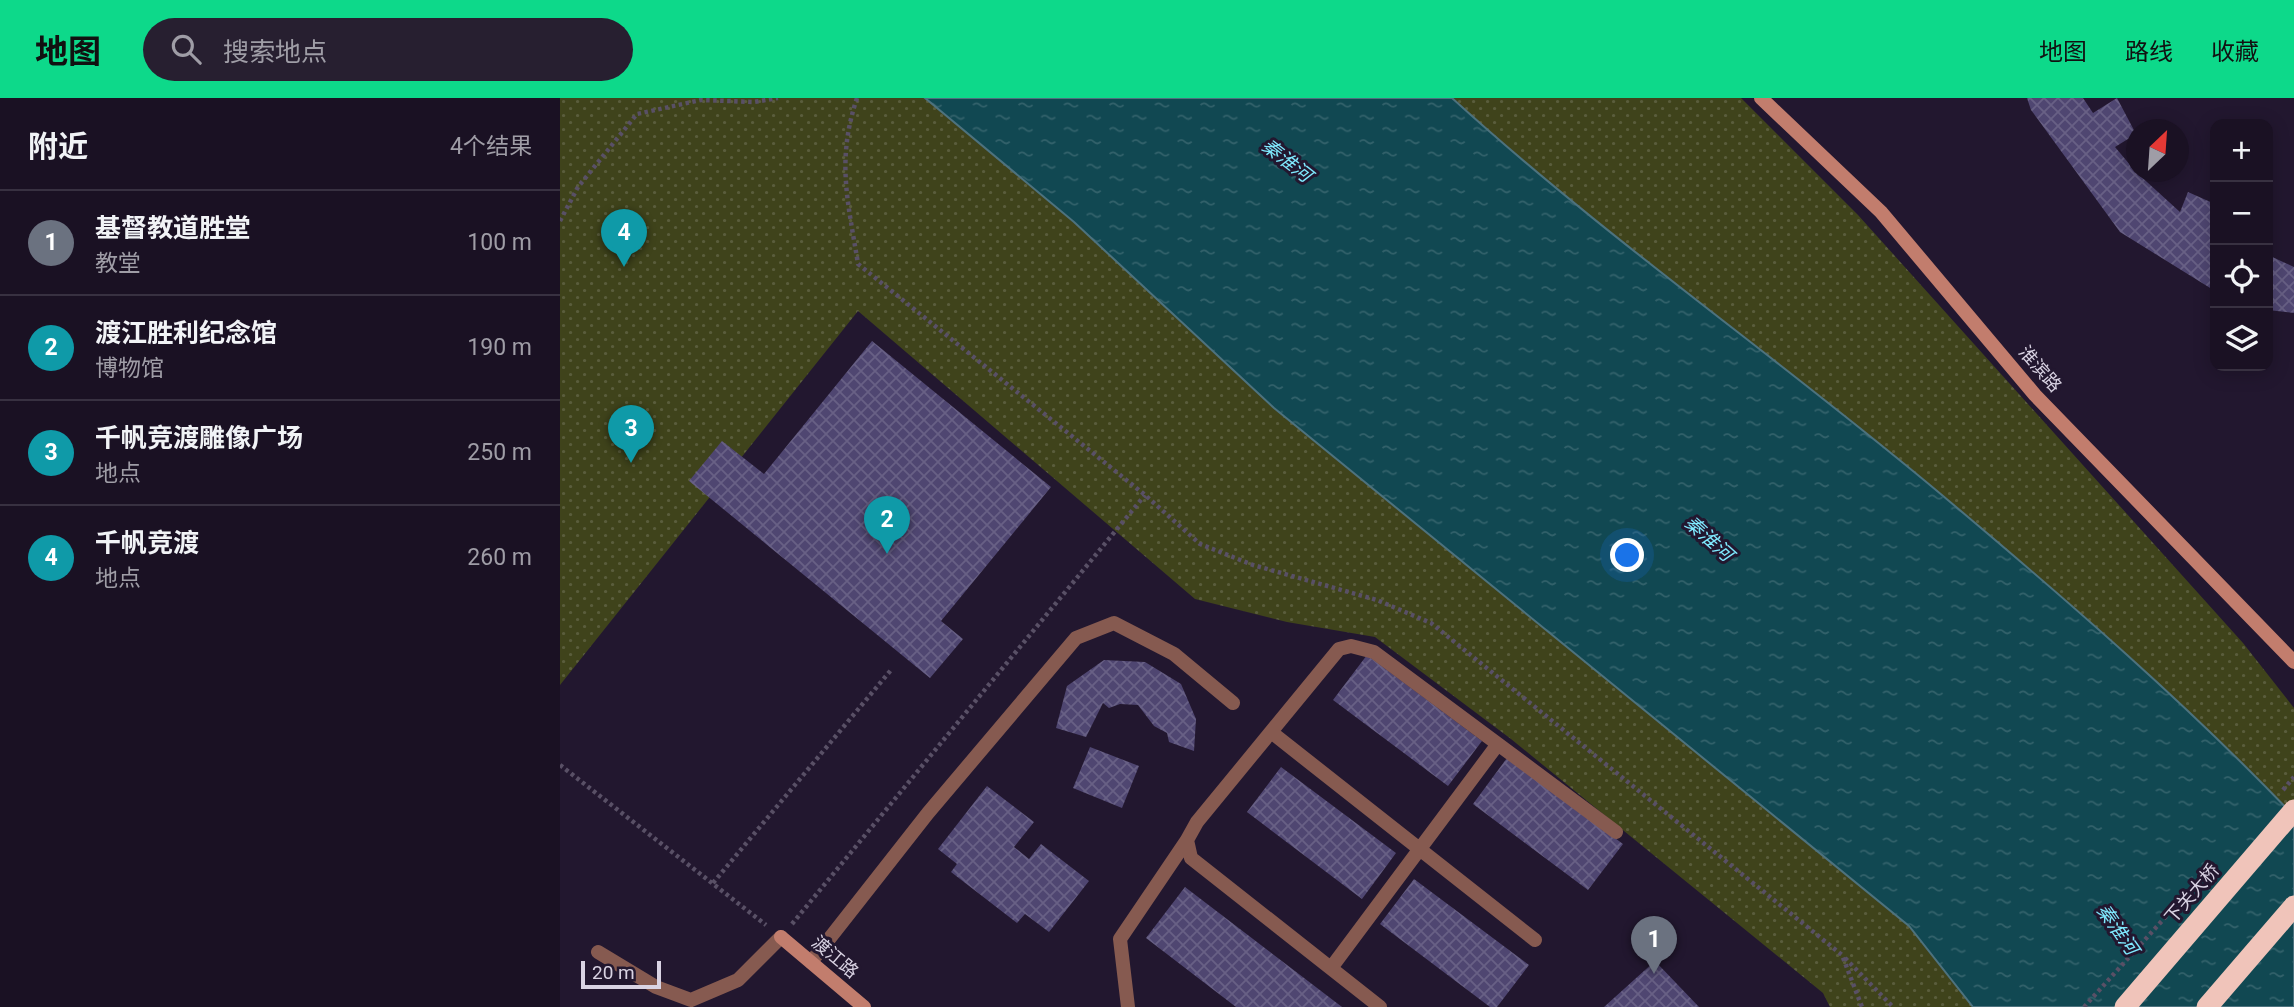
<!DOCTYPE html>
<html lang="zh">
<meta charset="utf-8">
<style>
:root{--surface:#1a1123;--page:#271f30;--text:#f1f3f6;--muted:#9f9da6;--line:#383141;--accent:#0dd98a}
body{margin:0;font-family:Roboto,"Noto Sans SC",sans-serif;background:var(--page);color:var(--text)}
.controls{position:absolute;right:21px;top:21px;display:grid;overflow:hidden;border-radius:14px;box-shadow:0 4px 18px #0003}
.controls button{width:63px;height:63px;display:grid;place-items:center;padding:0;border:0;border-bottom:2px solid var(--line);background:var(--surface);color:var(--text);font:35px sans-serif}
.compass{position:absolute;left:1566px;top:21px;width:63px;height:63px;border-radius:50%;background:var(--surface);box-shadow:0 4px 18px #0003;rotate:25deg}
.scale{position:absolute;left:21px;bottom:18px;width:80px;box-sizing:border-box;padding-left:7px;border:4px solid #d9d3e3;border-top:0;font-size:19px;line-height:24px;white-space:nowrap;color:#d9d3e3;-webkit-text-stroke:5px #22172f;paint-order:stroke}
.you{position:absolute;left:1068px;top:458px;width:24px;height:24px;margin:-18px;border:5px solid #fff;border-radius:50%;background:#1a73e8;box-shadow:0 0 0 10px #1a73e833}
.badge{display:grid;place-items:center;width:46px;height:46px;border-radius:50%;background:var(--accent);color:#fff;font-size:23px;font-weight:700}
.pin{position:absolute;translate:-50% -58px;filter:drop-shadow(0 2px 4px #0008)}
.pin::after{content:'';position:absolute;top:37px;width:24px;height:21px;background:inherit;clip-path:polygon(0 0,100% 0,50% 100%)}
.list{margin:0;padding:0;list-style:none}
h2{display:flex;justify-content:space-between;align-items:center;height:91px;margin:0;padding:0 28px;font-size:30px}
h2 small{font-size:23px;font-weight:400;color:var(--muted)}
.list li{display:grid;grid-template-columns:46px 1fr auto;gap:21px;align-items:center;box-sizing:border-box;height:105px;padding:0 28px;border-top:2px solid var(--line)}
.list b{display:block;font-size:26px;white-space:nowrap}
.list p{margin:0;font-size:23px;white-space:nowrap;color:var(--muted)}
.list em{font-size:23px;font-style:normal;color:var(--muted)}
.icon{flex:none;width:38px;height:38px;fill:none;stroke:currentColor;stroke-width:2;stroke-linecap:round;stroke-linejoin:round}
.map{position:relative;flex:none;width:1734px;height:909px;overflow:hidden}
header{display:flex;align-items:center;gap:42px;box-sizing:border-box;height:98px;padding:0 35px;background:var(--accent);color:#111}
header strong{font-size:33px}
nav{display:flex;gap:38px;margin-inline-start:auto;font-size:24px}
.search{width:490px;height:63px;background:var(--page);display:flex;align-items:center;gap:18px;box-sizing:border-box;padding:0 24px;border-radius:38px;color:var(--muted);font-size:26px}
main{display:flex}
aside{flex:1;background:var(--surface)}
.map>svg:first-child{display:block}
.grass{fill:url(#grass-dots)}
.water{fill:url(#water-ripples);stroke:#4d727e;stroke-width:2}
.building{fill:url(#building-cross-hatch)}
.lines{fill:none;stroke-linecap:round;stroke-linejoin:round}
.path{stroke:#595066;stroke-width:4.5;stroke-dasharray:3.5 3.5;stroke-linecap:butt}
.lane{stroke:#865a50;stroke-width:14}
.street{stroke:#865a50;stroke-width:14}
.secondary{stroke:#c27d6d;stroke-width:14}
.highway{stroke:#f0c4ba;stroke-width:21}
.labels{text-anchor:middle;stroke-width:6;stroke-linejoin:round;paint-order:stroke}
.street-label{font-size:18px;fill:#d9d3e3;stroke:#22172f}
.water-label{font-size:19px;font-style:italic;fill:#7fe9fe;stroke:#22172f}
</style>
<header>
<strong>地图</strong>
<div class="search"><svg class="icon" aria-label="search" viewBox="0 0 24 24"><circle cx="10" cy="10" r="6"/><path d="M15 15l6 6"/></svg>搜索地点</div>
<nav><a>地图</a><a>路线</a><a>收藏</a></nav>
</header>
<main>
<aside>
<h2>附近<small>4个结果</small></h2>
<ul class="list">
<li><span class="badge" style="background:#6b7280">1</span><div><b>基督教道胜堂</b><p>教堂</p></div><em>100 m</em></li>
<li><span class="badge" style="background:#0f9aa8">2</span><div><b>渡江胜利纪念馆</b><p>博物馆</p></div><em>190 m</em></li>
<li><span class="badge" style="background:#0f9aa8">3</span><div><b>千帆竞渡雕像广场</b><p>地点</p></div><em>250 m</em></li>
<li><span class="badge" style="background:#0f9aa8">4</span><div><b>千帆竞渡</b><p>地点</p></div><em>260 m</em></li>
</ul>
</aside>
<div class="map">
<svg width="1734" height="909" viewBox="0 0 1734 909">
<defs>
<pattern id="grass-dots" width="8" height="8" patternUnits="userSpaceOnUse" patternTransform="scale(1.75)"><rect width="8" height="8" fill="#3f431b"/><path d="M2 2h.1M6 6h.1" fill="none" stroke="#5a5d3c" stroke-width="1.8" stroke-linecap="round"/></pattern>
<pattern id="water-ripples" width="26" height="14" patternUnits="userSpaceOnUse" patternTransform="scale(1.75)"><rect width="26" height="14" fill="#114852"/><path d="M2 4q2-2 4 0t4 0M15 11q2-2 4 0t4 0" fill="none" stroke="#33626b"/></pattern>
<pattern id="building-cross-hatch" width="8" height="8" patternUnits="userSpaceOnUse" patternTransform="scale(1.75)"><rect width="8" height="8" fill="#4f4671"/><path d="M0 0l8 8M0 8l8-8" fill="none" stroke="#686085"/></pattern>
</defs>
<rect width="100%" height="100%" fill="#22172f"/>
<path class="grass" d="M0 0H365L514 124 714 310 1349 828 1413 909H1270L1263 895 951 641 815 539 727 524 635 501 298 213 0 587Z
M892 0H1181L1298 117 1683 545 1734 610V718C1627 606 1508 503 1389 403 1226 265 1050 144 892 0Z"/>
<path class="water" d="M365 0H892C1050 144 1226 265 1389 403 1508 503 1627 606 1734 718V909H1413L1349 828 714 310 514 124Z"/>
<path class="building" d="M1467 0H1523L1533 15 1557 0 1576 36 1555 49 1576 74 1620 114 1628 94 1655 106V193L1560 134 1471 12Z
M1708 157 1734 169V215L1708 212Z
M312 243 491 389 381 523 403 541 370 580 129 383 162 343 204 376Z
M807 557 922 643 888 688 773 602Z
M544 562 585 564 621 586 636 621 634 653 609 644 607 635 594 628 578 607 560 606 549 610 543 605 526 639 496 630 507 588Z
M530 649 579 668 562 710 513 690Z
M947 660 1063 746 1028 792 913 706Z
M721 669 836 755 802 801 687 714Z
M427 688 474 724 454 749 469 761 481 746 529 783 489 834 465 816 457 825 391 774 397 766 378 751Z
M854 781 969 867 937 909H930L820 826Z
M625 789 782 909H676L586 840Z
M1095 863 1139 909H1044Z"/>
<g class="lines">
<path class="path" d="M297 0C276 63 288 103 298 166L585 397 640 446 693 467 817 502 871 525 1282 857 1302 909
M0 123 18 89 77 16 141 2 194 4 218 0
M0 667 206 827
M1723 692 1734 679
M153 785 331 572
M232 826 585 397
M1285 860 1333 909
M1524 909 1629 793"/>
<path class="lane" d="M711 634 975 842
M251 864 368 715 516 540 554 525 614 556 673 605
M771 870 938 646
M568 909 560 841 627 742
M820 909 631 760 627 742 637 724 779 551 791 548 814 554 1056 734"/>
<path class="street" d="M38 854 96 889 131 902 178 882 221 839"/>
<path class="secondary" d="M1201 0 1321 114 1475 297 1734 564
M221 839 304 909"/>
<path class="highway" d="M1565 909 1734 712
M1647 909 1734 808"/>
</g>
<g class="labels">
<g class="street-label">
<text transform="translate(1480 271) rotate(49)" y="6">淮滨路</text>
<text transform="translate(1632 796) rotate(-49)" y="6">下关大桥</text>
<text transform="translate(275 859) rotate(40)" y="6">渡江路</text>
</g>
<g class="water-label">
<text transform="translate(727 62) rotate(38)" y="7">秦淮河</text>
<text transform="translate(1149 440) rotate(42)" y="7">秦淮河</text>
<text transform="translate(1558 831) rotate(55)" y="7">秦淮河</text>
</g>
</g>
</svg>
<div class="controls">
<button>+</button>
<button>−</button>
<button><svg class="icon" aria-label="locate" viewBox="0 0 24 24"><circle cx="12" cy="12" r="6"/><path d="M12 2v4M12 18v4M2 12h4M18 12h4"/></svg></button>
<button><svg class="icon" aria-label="layers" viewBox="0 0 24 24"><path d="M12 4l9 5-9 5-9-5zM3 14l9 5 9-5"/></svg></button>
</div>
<svg class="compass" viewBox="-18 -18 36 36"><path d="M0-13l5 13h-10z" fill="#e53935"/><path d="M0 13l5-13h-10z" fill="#9f9da6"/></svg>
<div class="scale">20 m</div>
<div class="you"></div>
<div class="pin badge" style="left:1094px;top:876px;background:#6b7280">1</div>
<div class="pin badge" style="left:327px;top:456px;background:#0f9aa8">2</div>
<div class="pin badge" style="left:71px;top:365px;background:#0f9aa8">3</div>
<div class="pin badge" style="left:64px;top:169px;background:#0f9aa8">4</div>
</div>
</main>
